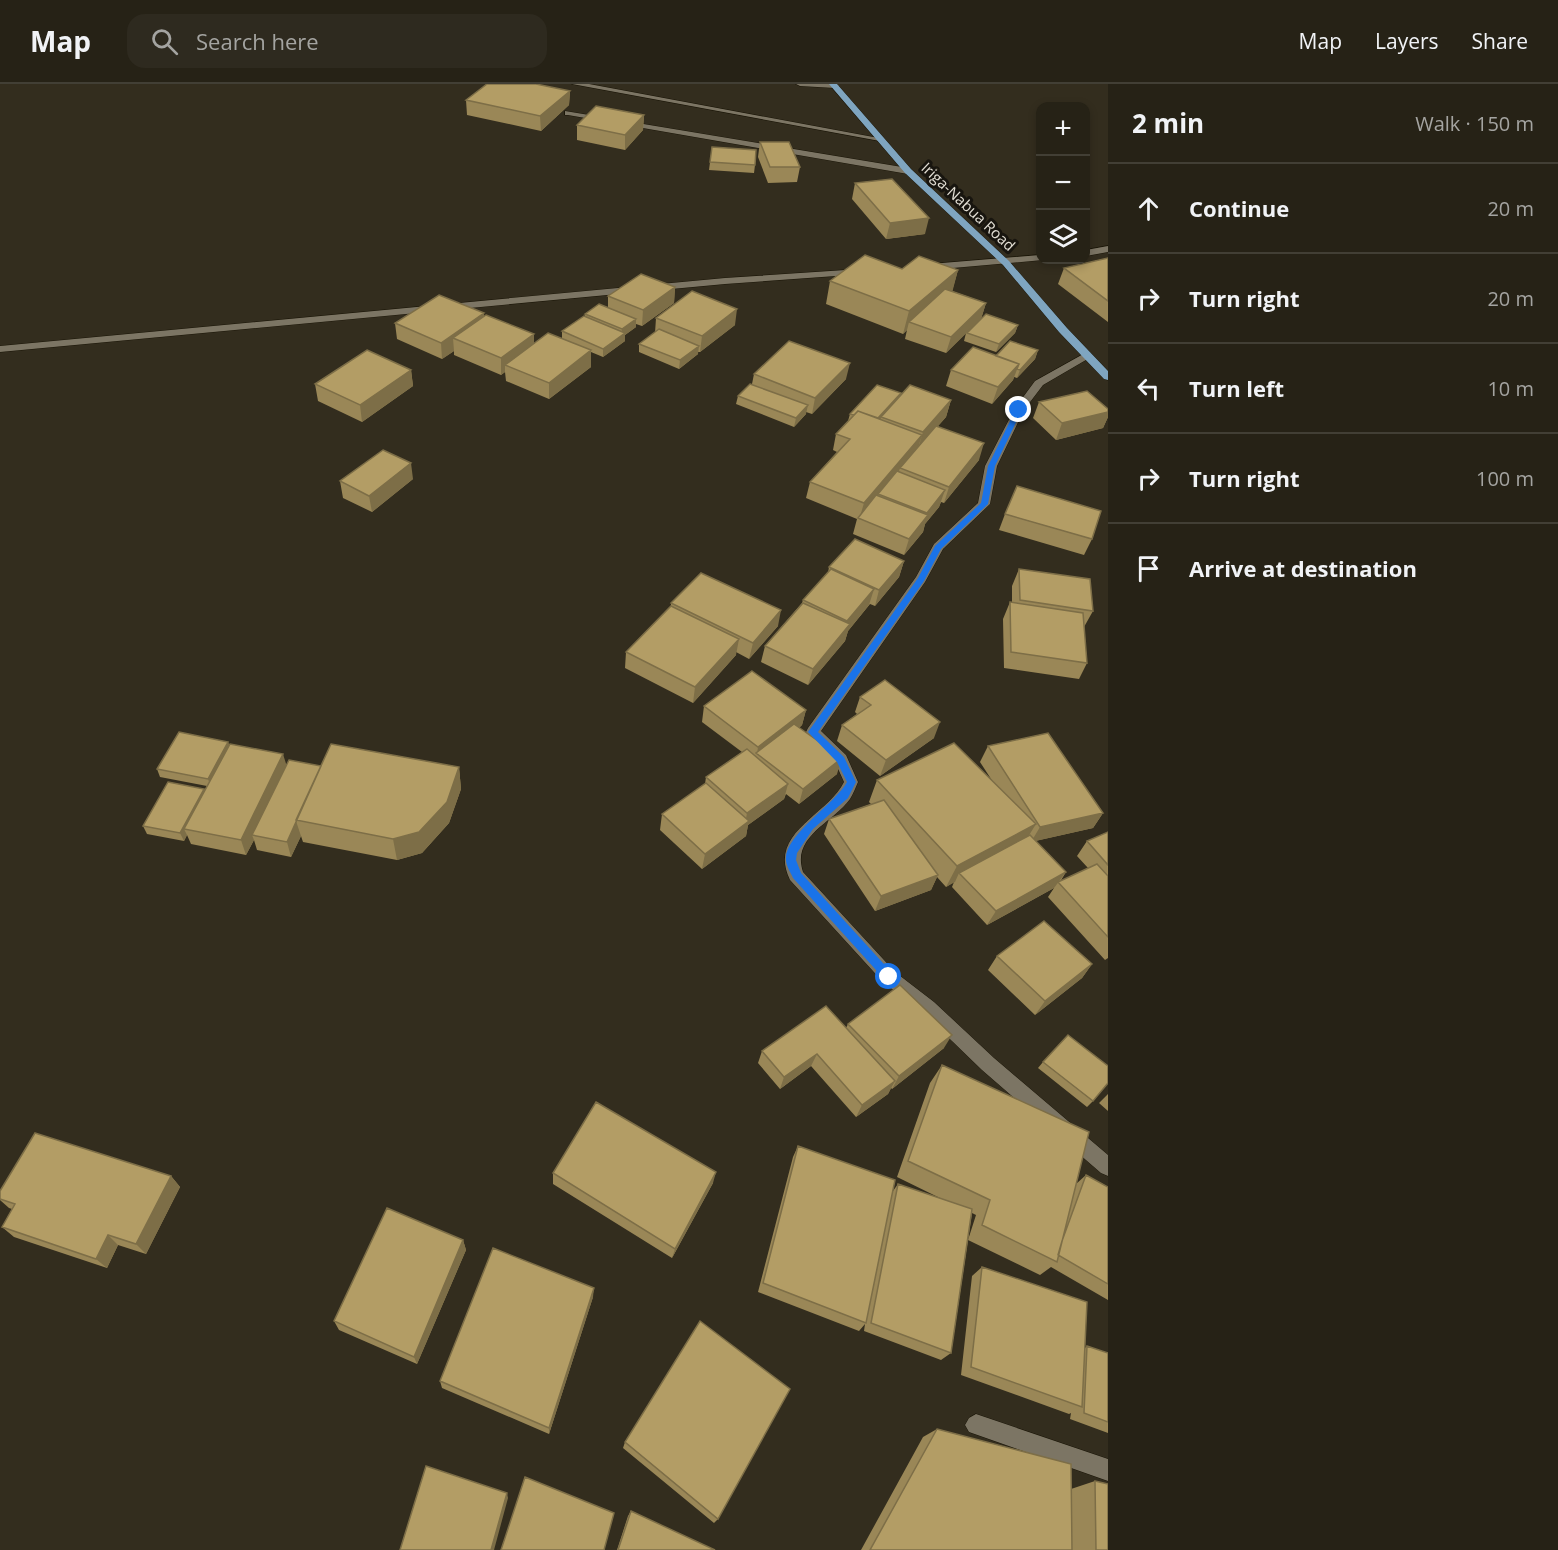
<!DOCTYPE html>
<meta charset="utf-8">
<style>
:root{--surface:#262216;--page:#2e2a1f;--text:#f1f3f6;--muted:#a4a4a1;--line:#423f35}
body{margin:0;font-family:"Open Sans",sans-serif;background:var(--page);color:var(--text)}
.controls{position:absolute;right:18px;top:18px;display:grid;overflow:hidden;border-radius:12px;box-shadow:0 3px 9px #0003}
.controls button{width:54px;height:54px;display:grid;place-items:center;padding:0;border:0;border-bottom:2px solid var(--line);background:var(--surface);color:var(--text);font:30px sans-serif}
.stop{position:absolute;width:18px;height:18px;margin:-14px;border:4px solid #1a73e8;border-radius:50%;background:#fff}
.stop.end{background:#1a73e8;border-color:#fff;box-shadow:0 2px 6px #0008}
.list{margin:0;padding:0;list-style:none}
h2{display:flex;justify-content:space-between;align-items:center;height:78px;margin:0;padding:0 24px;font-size:26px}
h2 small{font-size:20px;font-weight:400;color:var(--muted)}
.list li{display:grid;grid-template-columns:39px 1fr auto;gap:18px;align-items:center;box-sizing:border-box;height:90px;padding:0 24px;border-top:2px solid var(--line)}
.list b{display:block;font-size:22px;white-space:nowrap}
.list em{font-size:20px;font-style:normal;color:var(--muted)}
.icon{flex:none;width:33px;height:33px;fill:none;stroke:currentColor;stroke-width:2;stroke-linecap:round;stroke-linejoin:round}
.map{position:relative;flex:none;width:1108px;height:1466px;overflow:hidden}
header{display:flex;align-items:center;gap:36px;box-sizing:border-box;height:84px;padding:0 30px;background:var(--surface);border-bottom:2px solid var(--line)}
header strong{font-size:28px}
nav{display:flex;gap:33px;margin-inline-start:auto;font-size:21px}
.search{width:420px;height:54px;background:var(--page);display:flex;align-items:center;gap:15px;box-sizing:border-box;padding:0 21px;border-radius:18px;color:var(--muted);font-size:22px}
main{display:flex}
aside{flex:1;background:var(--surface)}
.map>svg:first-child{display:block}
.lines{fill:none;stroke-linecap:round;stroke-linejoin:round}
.minor-casing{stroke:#1a1507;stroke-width:1}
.primary-casing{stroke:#1a1507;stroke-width:1}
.minor{fill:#7c7564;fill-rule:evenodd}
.primary{fill:#7fa5c0;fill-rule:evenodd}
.wall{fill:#9a8757}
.shaded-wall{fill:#7d6e47}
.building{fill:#b39d65;stroke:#7d6e47;stroke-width:1.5}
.route{fill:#1a73e8}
.labels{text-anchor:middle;stroke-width:6;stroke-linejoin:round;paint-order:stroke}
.far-street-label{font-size:15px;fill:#e3dfd5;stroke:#18150f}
</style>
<header>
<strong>Map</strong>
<div class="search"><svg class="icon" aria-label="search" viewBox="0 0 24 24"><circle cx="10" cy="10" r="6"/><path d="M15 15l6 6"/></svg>Search here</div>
<nav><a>Map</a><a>Layers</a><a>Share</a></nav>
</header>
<main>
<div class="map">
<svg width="1108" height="1466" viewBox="0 0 1108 1466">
<rect width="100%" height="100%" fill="#332d1e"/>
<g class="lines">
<g class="minor-casing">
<path id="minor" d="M572 0H589L884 55 880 57Z
M796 0H836L839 2 835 4 800 2Z
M565 27 908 84 912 87 908 90 568 31H565Z
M1108 162V168L1086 172V166Z
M1040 171V176H1043L930 186 925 183 930 180Z
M861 185 864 186V190L725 200 0 268V262L725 194Z
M1087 268 1091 269V273L1043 301 1024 326 997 382 990 420 943 465 925 498 821 647 846 671 858 698C856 703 853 710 850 715 833 739 791 752 803 788L895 888 934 918 994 974 1108 1071V1092L1101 1089 982 986 922 928 883 898 790 796C767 749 827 732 844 698L835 678 808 652 806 648 808 644 916 493 934 460 978 419 985 382 1015 324 1035 297Z
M976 1330 1108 1375V1397L969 1348 965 1341 969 1334Z"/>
</g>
<g class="primary-casing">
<path id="primary" d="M829 0H837L911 85 1009 177 1067 244 1108 287V296L1104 295 1059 248 1003 181 905 89Z"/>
</g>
<use href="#minor" class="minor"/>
<use href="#primary" class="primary"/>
</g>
<path class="wall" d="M570 7 569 21 541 47 467 31 466 16Z
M644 31 643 46 625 66 577 56V41Z
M760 58 800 83 797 98 768 99 758 73Z
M712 63 755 81 754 89 709 86Z
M855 99 925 150 886 155 852 115Z
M1108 174V238L1058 200 1064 184Z
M958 186 952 207 986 219 981 235 1018 241 1015 249 996 268 964 257 966 249 946 269 905 255 907 246 903 250 826 220 830 197Z
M675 203 674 219 642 242 636 240V243L625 251V257L603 273 591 268V283L549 315 506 297 505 288 501 291 454 271V267L442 275 397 255 395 239 484 233 534 260 562 255V247L585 232V230L608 223V212Z
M656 234 735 241 700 268H698V270L679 285 639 268V260L655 249Z
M1038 266 1035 275 1017 294 1014 293 1013 296 992 320 946 302 951 286 996 272Z
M411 286 413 302 362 338 318 317 315 300Z
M754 290 846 295 812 330 806 328V330L794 343 736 320 738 312 752 300Z
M901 309V312L951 316 946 333 938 342 979 376 944 419 941 418 939 423 925 440 923 448 904 471 853 450 857 435 806 414 810 398 837 368 833 366 836 350 848 337 850 330Z
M1039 318 1108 325V333L1103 344 1056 356 1033 334Z
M413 395 372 428 343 414 340 397Z
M1005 430 1092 455 1084 471 999 446Z
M904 477 899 493 875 522 870 520 848 547 845 557 808 601 761 578 765 562 802 519 803 516 828 489 829 483Z
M1019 485 1093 527 1084 543 1087 579 1079 595 1004 584 1003 535 1010 518 1012 519V502Z
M671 519 778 542 749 575 736 568V571L693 619 625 584 626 568 671 522Z
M860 613 934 654 880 692 837 657 842 641 857 630 855 628Z
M704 622 806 626 802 641 799 644 837 690 799 720 786 710 784 715 748 741 746 752 702 785 660 746 662 730 705 700 706 693 742 668 702 638Z
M228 658 229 661 286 681 459 683 461 705 449 739 422 769 397 776 303 758 301 752 291 773 257 766 254 756 246 771 191 760 187 751 184 757 147 750 143 742 204 705 205 706 207 702 160 693 157 685Z
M988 662 1103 729 1093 744 1035 757 1066 788 1060 798 1088 784 1077 772 1087 757 1108 748V874L1105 876 1048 813 1054 804 987 841 952 803 954 798 946 803 937 793 931 806 875 827 824 750 829 735 871 720 869 718 877 696 993 698 980 678Z
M997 872 1092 880 1082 894 1035 931 988 886Z
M848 940 944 964 892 1005 891 1004 888 1010 856 1033 811 982 780 1005 758 979 762 967 846 944Z
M1043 978 1093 1017 1087 1023 1038 984Z
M942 981 1076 1100 1086 1091 1108 1103V1216L1051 1183 1040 1191 968 1156 976 1131 972 1129 951 1269 941 1276 864 1247 865 1240 859 1247 758 1208 793 1073 798 1062 893 1107 898 1100 944 1116 897 1093 930 999Z
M1108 1010V1027L1099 1019Z
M553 1089 713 1099 672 1174 553 1100Z
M171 1092 180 1103 146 1170 118 1161 107 1184 14 1153 2 1143 12 1125 9 1124 0 1116V1107Z
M463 1156 466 1166 417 1280 339 1246 334 1237Z
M982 1183 1085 1264 1087 1262 1108 1269V1349L1070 1335 1071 1329 1069 1330 961 1291 972 1192Z
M593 1213 549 1350 442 1304 440 1297Z
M937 1345 1071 1405 1095 1397 1108 1466H861L923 1353Z
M625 1358 718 1435 714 1439 623 1364Z
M631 1427 715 1466H617L628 1432Z"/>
<path class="shaded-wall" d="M570 7 569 21 541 47 540 32Z
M644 31 643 46 625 66V51Z
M929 134 925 150 886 155 890 139Z
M958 186 952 209 909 238 907 246 903 250 909 227Z
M675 203 674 219 642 242 643 226Z
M986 219 981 235 946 269 951 253Z
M737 225 735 241 700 268 702 252Z
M484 229 485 245 453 254 454 267 442 275 441 259Z
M636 235V243L625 251V257L603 273V265L621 252 622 245Z
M1018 241 1015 249 996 268 999 260Z
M534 250V267L505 281V288L501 291V274Z
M699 262 698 270 679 285 680 276Z
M591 266V283L549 315V299Z
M1038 266 1035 275 1017 294 1020 286Z
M850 279 846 295 812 330 815 314Z
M1019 280 1013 296 992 320 998 303Z
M411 286 413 302 362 338 360 321Z
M901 309 899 318 881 333 880 339H874Z
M951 316 946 333 918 365 923 348Z
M808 321 806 330 794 343 796 334Z
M1108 328V333L1103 344 1056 356 1062 339Z
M922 351 917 367 900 384 898 390 878 410 877 415 859 436 864 419Z
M984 359 979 376 944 419 949 403Z
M411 379 413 395 372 428 369 412Z
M945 406 939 423 925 440 923 448 904 471 909 455 924 436 927 429Z
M904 477 899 493 875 522 879 506Z
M874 505 869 521 848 547 845 557 808 601 813 585 844 547 847 537Z
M781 526 778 542 749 575 753 559Z
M739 555 736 571 693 619 695 603Z
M806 626 802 641 762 673 757 670 758 663Z
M940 638 934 654 880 692 886 676Z
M228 658 231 666 211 703 208 695Z
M283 670 288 686 252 751 254 756 246 771 241 756Z
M842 674 837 690 799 720 803 705Z
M459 683 461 705 449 739 422 769 397 776 393 755Z
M788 700 784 715 748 741 746 752 702 785 705 770 745 740 747 729Z
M204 705 207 712 184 745 187 751 184 757 180 749Z
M1103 729 1093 744 1031 758 1040 743Z
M296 737 301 752 291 773 287 758Z
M1036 740 1023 761 959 789 955 798 946 803 957 782Z
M1066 788 1054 804 987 841 996 827Z
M938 791 931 806 875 827 881 812Z
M1092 880 1082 894 1035 931 1045 917Z
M952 951 944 964 892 1005 899 992Z
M817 970 811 982 780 1005 784 993Z
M895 997 888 1010 856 1033 862 1021Z
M716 1088 713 1099 672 1174 675 1165Z
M171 1092 180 1103 146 1170 136 1160Z
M108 1151 118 1161 107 1184 96 1175Z
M463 1156 466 1166 417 1280 414 1273Z
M594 1204 593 1213 549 1350V1344Z
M507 1409 508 1414 494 1466H491Z"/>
<path class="building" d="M487 0H536L570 7 540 32 466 16Z
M596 22 644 31 625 51 577 41Z
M760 58H789L800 83H770Z
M712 63 756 66 755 81 710 78Z
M892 95 929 134 890 139 855 99Z
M865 171 902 185 919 172 958 186 909 227 830 197Z
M1108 174V217L1064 184Z
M641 190 675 203 643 226 608 212Z
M945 205 986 219 951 253 909 238Z
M692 207 737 225 702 252 656 234Z
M439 211 484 229 441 259 395 239Z
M599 220 636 235 622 245 585 230Z
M986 230 1018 241 999 260 967 249Z
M486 231 534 250 501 274 453 254Z
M584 232 625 249 603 265 562 247Z
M659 245 699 262 680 276 639 260Z
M548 249 591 266 549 299 505 281Z
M789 257 850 279 815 314 754 290Z
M1010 257 1038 266 1020 286 1017 285 1019 280 996 272Z
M973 263 1019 280 998 303 951 286Z
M367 266 411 286 360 321 315 300Z
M750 300 808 321 796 334 738 312Z
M877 301 901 309 878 334 858 327 854 331 850 330Z
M910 301 951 316 923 348 881 333Z
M1087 307 1108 325V328L1062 339 1039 318Z
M858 327 922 351 864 419 810 398 850 355 836 350Z
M936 342 984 359 949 403 900 384Z
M383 366 411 379 369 412 340 397Z
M897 387 945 406 927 429 878 410Z
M1017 402 1101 427 1092 455 1005 430Z
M876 411 928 431 909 455 858 434Z
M855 455 904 477 879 506 829 483Z
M831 485 874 505 847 537 803 516Z
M1019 485 1090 495 1093 527 1020 516Z
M701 489 781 526 753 559 671 519Z
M1010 518 1083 529 1087 579 1011 568Z
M803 519 850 540 813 585 765 562Z
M671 522 739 555 695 603 626 568Z
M752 587 806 626 758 663 704 622Z
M885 596 940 638 886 676 842 641 871 621 860 613Z
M794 640 842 674 803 705 756 669Z
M179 648 228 658 208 695 157 685Z
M1048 649 1103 729 1040 743 988 662Z
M954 659 1036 740 957 782 877 696Z
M230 660 283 670 241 756 184 745Z
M331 660 459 683 447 718 419 748 393 755 296 736Z
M747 665 788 700 747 729 706 693Z
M289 676 321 682 287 758 252 751Z
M168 698 204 705 180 749 143 742Z
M706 699 749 737 705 770 662 730Z
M884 716 938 791 881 812 829 735Z
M1108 748V781L1087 757Z
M1030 751 1066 788 996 827 959 789Z
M1097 780 1108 792V853L1058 798Z
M1044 837 1092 880 1045 917 997 872Z
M900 901 952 951 899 992 848 940Z
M826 922 895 997 862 1021 817 970 784 993 762 967Z
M1068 951 1108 982V999L1093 1017 1043 978Z
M942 981 1089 1048 1057 1178 982 1141 990 1116 908 1077Z
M596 1018 716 1088 675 1165 553 1089Z
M35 1049 171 1092 136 1160 108 1151 96 1175 2 1143 15 1120 0 1115V1107Z
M798 1062 895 1096 866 1239 763 1199Z
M1086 1091 1108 1103V1200L1058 1171 1062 1157Z
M898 1100 972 1125 951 1269 871 1239Z
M387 1124 463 1156 414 1273 334 1237Z
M493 1164 594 1204 549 1344 440 1297Z
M982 1183 1087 1218 1082 1323 971 1283Z
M700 1237 790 1305 718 1435 625 1358Z
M1087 1262 1108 1269V1338L1084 1329Z
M937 1345 1071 1380 1072 1466H870Z
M426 1382 507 1409 491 1466H400Z
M525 1393 614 1429 604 1466H501Z
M1095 1397 1108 1400V1466H1096Z
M631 1427 715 1466H618Z"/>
<path class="route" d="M1016 325 1022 326 995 382 988 420 941 465 924 497 818 648 844 673 856 698 848 714 813 745 797 769 796 776 801 789 893 890 894 893 889 898 885 896 793 794C791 789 786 782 786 776 783 752 836 719 847 698L837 678 808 648 918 494 935 462 981 419 988 382Z"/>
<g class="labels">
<g class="far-street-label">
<text transform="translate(968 123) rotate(43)" y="5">Iriga-Nabua Road</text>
</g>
</g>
</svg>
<div class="controls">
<button>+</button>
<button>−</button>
<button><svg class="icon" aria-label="layers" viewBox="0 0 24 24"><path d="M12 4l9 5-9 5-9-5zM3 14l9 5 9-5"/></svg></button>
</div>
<div class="stop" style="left:889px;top:893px"></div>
<div class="stop end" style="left:1019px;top:326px"></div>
</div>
<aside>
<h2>2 min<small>Walk · 150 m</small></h2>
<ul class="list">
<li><svg class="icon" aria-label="ahead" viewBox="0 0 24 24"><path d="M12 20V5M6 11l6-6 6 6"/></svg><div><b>Continue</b></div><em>20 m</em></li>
<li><svg class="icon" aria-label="right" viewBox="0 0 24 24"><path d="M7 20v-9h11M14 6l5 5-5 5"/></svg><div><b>Turn right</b></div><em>20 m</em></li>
<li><svg class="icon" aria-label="left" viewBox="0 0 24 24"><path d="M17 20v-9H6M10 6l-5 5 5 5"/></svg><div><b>Turn left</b></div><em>10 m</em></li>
<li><svg class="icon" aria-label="right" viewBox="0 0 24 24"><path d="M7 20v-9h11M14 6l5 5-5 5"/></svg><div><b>Turn right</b></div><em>100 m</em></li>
<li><svg class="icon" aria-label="arrive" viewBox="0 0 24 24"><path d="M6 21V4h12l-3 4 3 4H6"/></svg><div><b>Arrive at destination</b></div></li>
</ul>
</aside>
</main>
